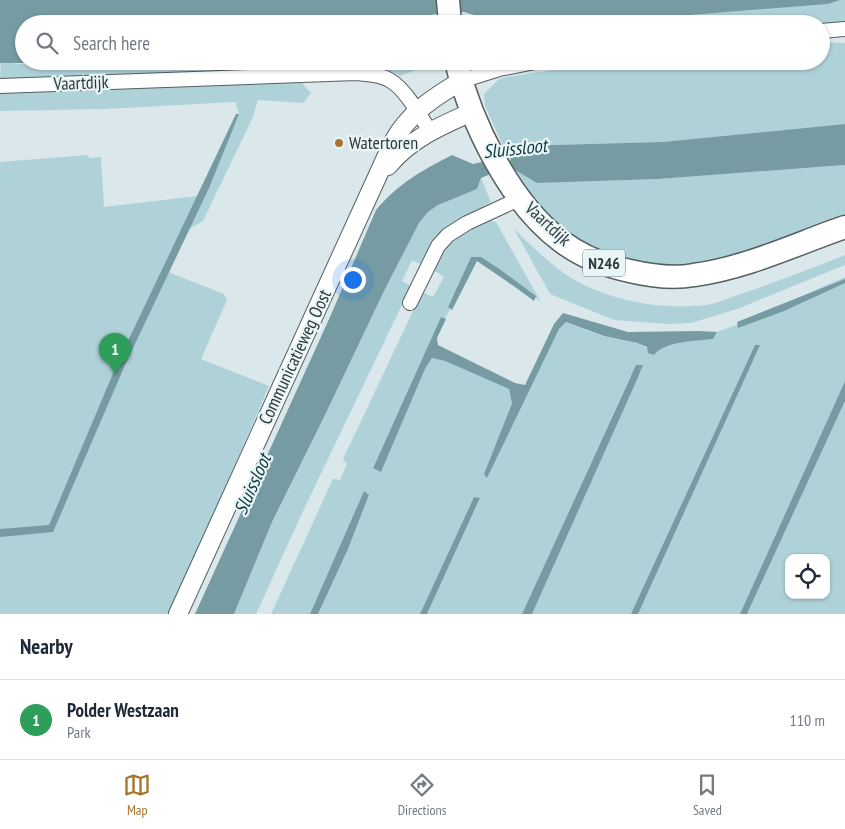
<!DOCTYPE html>
<style>
:root{--surface:#fff;--page:#f6f6f7;--text:#1f2937;--muted:#747a83;--line:#e0e1e3;--accent:#a6742a}
body{margin:0;font-family:"PT Sans Narrow",sans-serif;background:var(--page);color:var(--text)}
.controls{position:absolute;right:15px;bottom:15px;display:grid;overflow:hidden;border-radius:10px;box-shadow:0 1px 4px #0004}
.controls button{width:45px;height:45px;display:grid;place-items:center;padding:0;border:0;border-bottom:1px solid var(--line);background:var(--surface);color:var(--text);font:25px sans-serif}
.you{position:absolute;left:352px;top:279px;width:18px;height:18px;margin:-12px;border:4px solid #fff;border-radius:50%;background:#1a73e8;box-shadow:0 0 0 8px #1a73e833}
.badge{display:grid;place-items:center;width:32px;height:32px;border-radius:50%;background:var(--accent);color:#fff;font-size:16px;font-weight:700}
.pin{position:absolute;translate:-50% -41px;filter:drop-shadow(0 1px 2px #0008)}
.pin::after{content:'';position:absolute;top:26px;width:18px;height:15px;background:inherit;clip-path:polygon(0 0,100% 0,50% 100%)}
.list{margin:0;padding:0;list-style:none}
h2{display:flex;justify-content:space-between;align-items:center;height:65px;margin:0;padding:0 20px;font-size:21px}
h2 small{font-size:16px;font-weight:400;color:var(--muted)}
.list li{display:grid;grid-template-columns:32px 1fr auto;gap:15px;align-items:center;box-sizing:border-box;height:80px;padding:0 20px;border-top:1px solid var(--line)}
.list b{display:block;font-size:19px;white-space:nowrap}
.list p{margin:0;font-size:16px;white-space:nowrap;color:var(--muted)}
.list em{font-size:16px;font-style:normal;color:var(--muted)}
.icon{flex:none;width:28px;height:28px;fill:none;stroke:currentColor;stroke-width:2;stroke-linecap:round;stroke-linejoin:round}
.map{position:relative;flex:none;width:845px;height:614px;overflow:hidden}
.search{position:absolute;background:var(--surface);box-shadow:0 1px 4px #0004;left:15px;right:15px;top:15px;height:55px;display:flex;align-items:center;gap:12px;box-sizing:border-box;padding:0 18px;border-radius:28px;color:var(--muted);font-size:19px}
.sheet{height:145px;background:var(--surface)}
nav{display:flex;justify-content:space-around;align-items:center;box-sizing:border-box;height:70px;border-top:1px solid var(--line);background:var(--surface);font-size:14px;color:var(--muted)}
nav a{display:grid;justify-items:center;gap:2px}
nav .on{color:var(--accent)}
.map>svg:first-child{display:block}
.green{fill:#afd2d9;fill-rule:evenodd}
.water{fill:#769ba2}
.lines{fill:none;stroke-linecap:round;stroke-linejoin:round}
.minor-casing{stroke:#535f61;stroke-width:16}
.tertiary-casing{stroke:#535f61;stroke-width:20}
.primary-casing{stroke:#535f61;stroke-width:25}
.minor{stroke:#fff;stroke-width:14}
.tertiary{stroke:#fff;stroke-width:18}
.primary{stroke:#fff;stroke-width:22}
.poi-dot{fill:#a6742a;stroke:#e8f6f8;stroke-width:2}
.labels{text-anchor:middle;stroke-width:4.5;stroke-linejoin:round;paint-order:stroke}
.shield{fill:#e8f6f8;stroke:#697072;stroke-width:1}
.shield-label{font-size:16px;font-weight:bold;fill:#323738}
.street-label{font-size:18px;fill:#323738;stroke:#e8f6f8}
.poi-label{font-size:18px;fill:#323738;stroke:#e8f6f8;text-anchor:start}
.water-label{font-size:19px;font-style:italic;fill:#10353c;stroke:#e8f6f8}
</style>
<div class="map">
<svg width="845" height="614" viewBox="0 0 845 614">
<rect width="100%" height="100%" fill="#dbe8eb"/>
<path class="green" d="M840 0H845V25L668 24 690 15 828 4Z
M821 42 845 43V124L662 142 517 146 510 161 485 106 484 94 499 79 506 77 595 64 621 67 682 61H821Z
M136 61H415L416 70 400 76C377 56 230 71 193 72 129 74 64 76 0 79L1 62 50 67Z
M302 83 311 93 303 103 258 100 253 117 203 221 189 229 168 272 224 294 227 300 201 359 269 386 171 614H0V162L88 155 89 158 101 157 104 207 205 195 239 114 235 102 106 109 0 111V90Z
M845 165V218L730 260 691 268H651L614 259 572 237 533 200 515 170 537 183 658 179Z
M481 178 491 202 451 225 435 240 420 264 412 260 402 281 411 286 304 509 256 614H234L272 522 325 415 385 289 419 223 428 212 438 205 477 189Z
M491 221 496 222 541 302 498 268 481 257H471L448 307 450 309 445 319 441 317 373 467 381 471 425 369 432 358 445 361 509 389 512 402 484 474 527 393 559 329 566 322C579 327 591 332 603 336 622 341 640 340 654 354 664 341 697 340 713 339L717 332 739 324 845 277V381L740 614H532L642 366 630 377 522 614H427L480 499 474 497 420 614H318L348 549 369 496 364 491 310 614H271L333 479 340 480 347 464 343 459 422 292 433 297 444 277 432 269C437 263 441 255 446 249 458 234 474 228 491 221Z
M514 229C535 249 556 271 582 284 618 302 665 310 705 305 716 304 727 298 738 295 774 283 809 269 845 255V265L737 309 691 323 668 324 614 320 550 294Z
M845 401V614H747ZM789 558H826V595H789Z"/>
<path class="water" d="M0 0H840L828 4 690 15 668 24H485L474 15 464 12 435 14 427 16 417 24H24V61H136L50 67 24 63H0Z
M236 114H239L209 188 125 365 53 532 0 537V529L49 525 117 364Z
M845 124V165L658 179 537 183 515 170 493 173 481 178 477 189 438 205 428 212 419 223 385 289 325 415 272 522 234 614H195L330 317 376 210C399 183 421 171 452 155L473 164 486 161H510L517 146 662 142Z
M471 257H481L498 268 536 296 534 301 515 287 477 261 452 310 448 307Z
M845 279V283L784 311 738 328 737 322Z
M563 313 628 332 700 331 717 332 713 339C697 341 664 341 654 355L648 353 647 347 637 343 604 336 566 322 559 329 487 478 484 474 512 403 509 389 445 361 432 358 425 369 381 472 373 468 441 317 446 319 437 338 438 345 515 383 525 385 554 324Z
M755 345H760L638 614H631Z
M636 365H643L635 384 532 614H522Z
M845 381V401L747 614H740Z
M364 491 369 495 348 549 318 614H310Z
M474 497 480 498 427 614H420Z"/>
<g class="lines">
<g class="minor-casing">
<path id="minor" d="M821 31 845 29
M461 81 499 69 540 61
M0 86 356 73C367 74 382 74 391 81 406 90 420 116 430 131
M410 303 438 246 448 235 467 223 521 198"/>
</g>
<g class="tertiary-casing">
<path id="tertiary" d="M388 166C410 139 440 126 472 112
M178 614 393 142C409 113 433 98 461 81"/>
</g>
<g class="primary-casing">
<path id="primary" d="M448 0 450 24
M456 61C471 123 510 203 561 241 581 256 606 266 630 271 651 276 673 279 694 275 746 268 796 244 845 227"/>
</g>
<use href="#minor" class="minor"/>
<use href="#tertiary" class="tertiary"/>
<use href="#primary" class="primary"/>
</g>
<circle class="poi-dot" cx="339" cy="143" r="5"/>
<g class="labels">
<rect class="shield" x="583" y="249.5" width="42" height="27" rx="4"/>
<g class="shield-label">
<text x="604" y="269">N246</text>
</g>
<g class="street-label">
<text transform="translate(81 83) rotate(-2)" y="6">Vaartdijk</text>
<text transform="translate(548 224) rotate(43)" y="6">Vaartdijk</text>
<text transform="translate(295 357) rotate(-65)" y="6">Communicatieweg Oost</text>
</g>
<g class="poi-label">
<text x="349" y="149">Watertoren</text>
</g>
<g class="water-label">
<text transform="translate(515 148) rotate(-6)" y="7">Sluissloot</text>
<text transform="translate(252 484) rotate(-66)" y="7">Sluissloot</text>
</g>
</g>
</svg>
<div class="controls">
<button><svg class="icon" aria-label="locate" viewBox="0 0 24 24"><circle cx="12" cy="12" r="6"/><path d="M12 2v4M12 18v4M2 12h4M18 12h4"/></svg></button>
</div>
<div class="you"></div>
<div class="pin badge" style="left:115px;top:374px;background:#2e9e5b">1</div>
<div class="search"><svg class="icon" aria-label="search" viewBox="0 0 24 24"><circle cx="10" cy="10" r="6"/><path d="M15 15l6 6"/></svg>Search here</div>
</div>
<section class="sheet">
<h2>Nearby<small></small></h2>
<ul class="list">
<li><span class="badge" style="background:#2e9e5b">1</span><div><b>Polder Westzaan</b><p>Park</p></div><em>110 m</em></li>
</ul>
</section>
<nav>
<a class="on"><svg class="icon" aria-label="map" viewBox="0 0 24 24"><path d="M3 6l6-2 6 2 6-2v14l-6 2-6-2-6 2zM9 4v14M15 6v14"/></svg>Map</a>
<a><svg class="icon" aria-label="directions" viewBox="0 0 24 24"><path d="M12 3l9 9-9 9-9-9zM9 14v-3h6M13 9l2 2-2 2"/></svg>Directions</a>
<a><svg class="icon" aria-label="saved" viewBox="0 0 24 24"><path d="M7 4h10v16l-5-4-5 4z"/></svg>Saved</a>
</nav>
